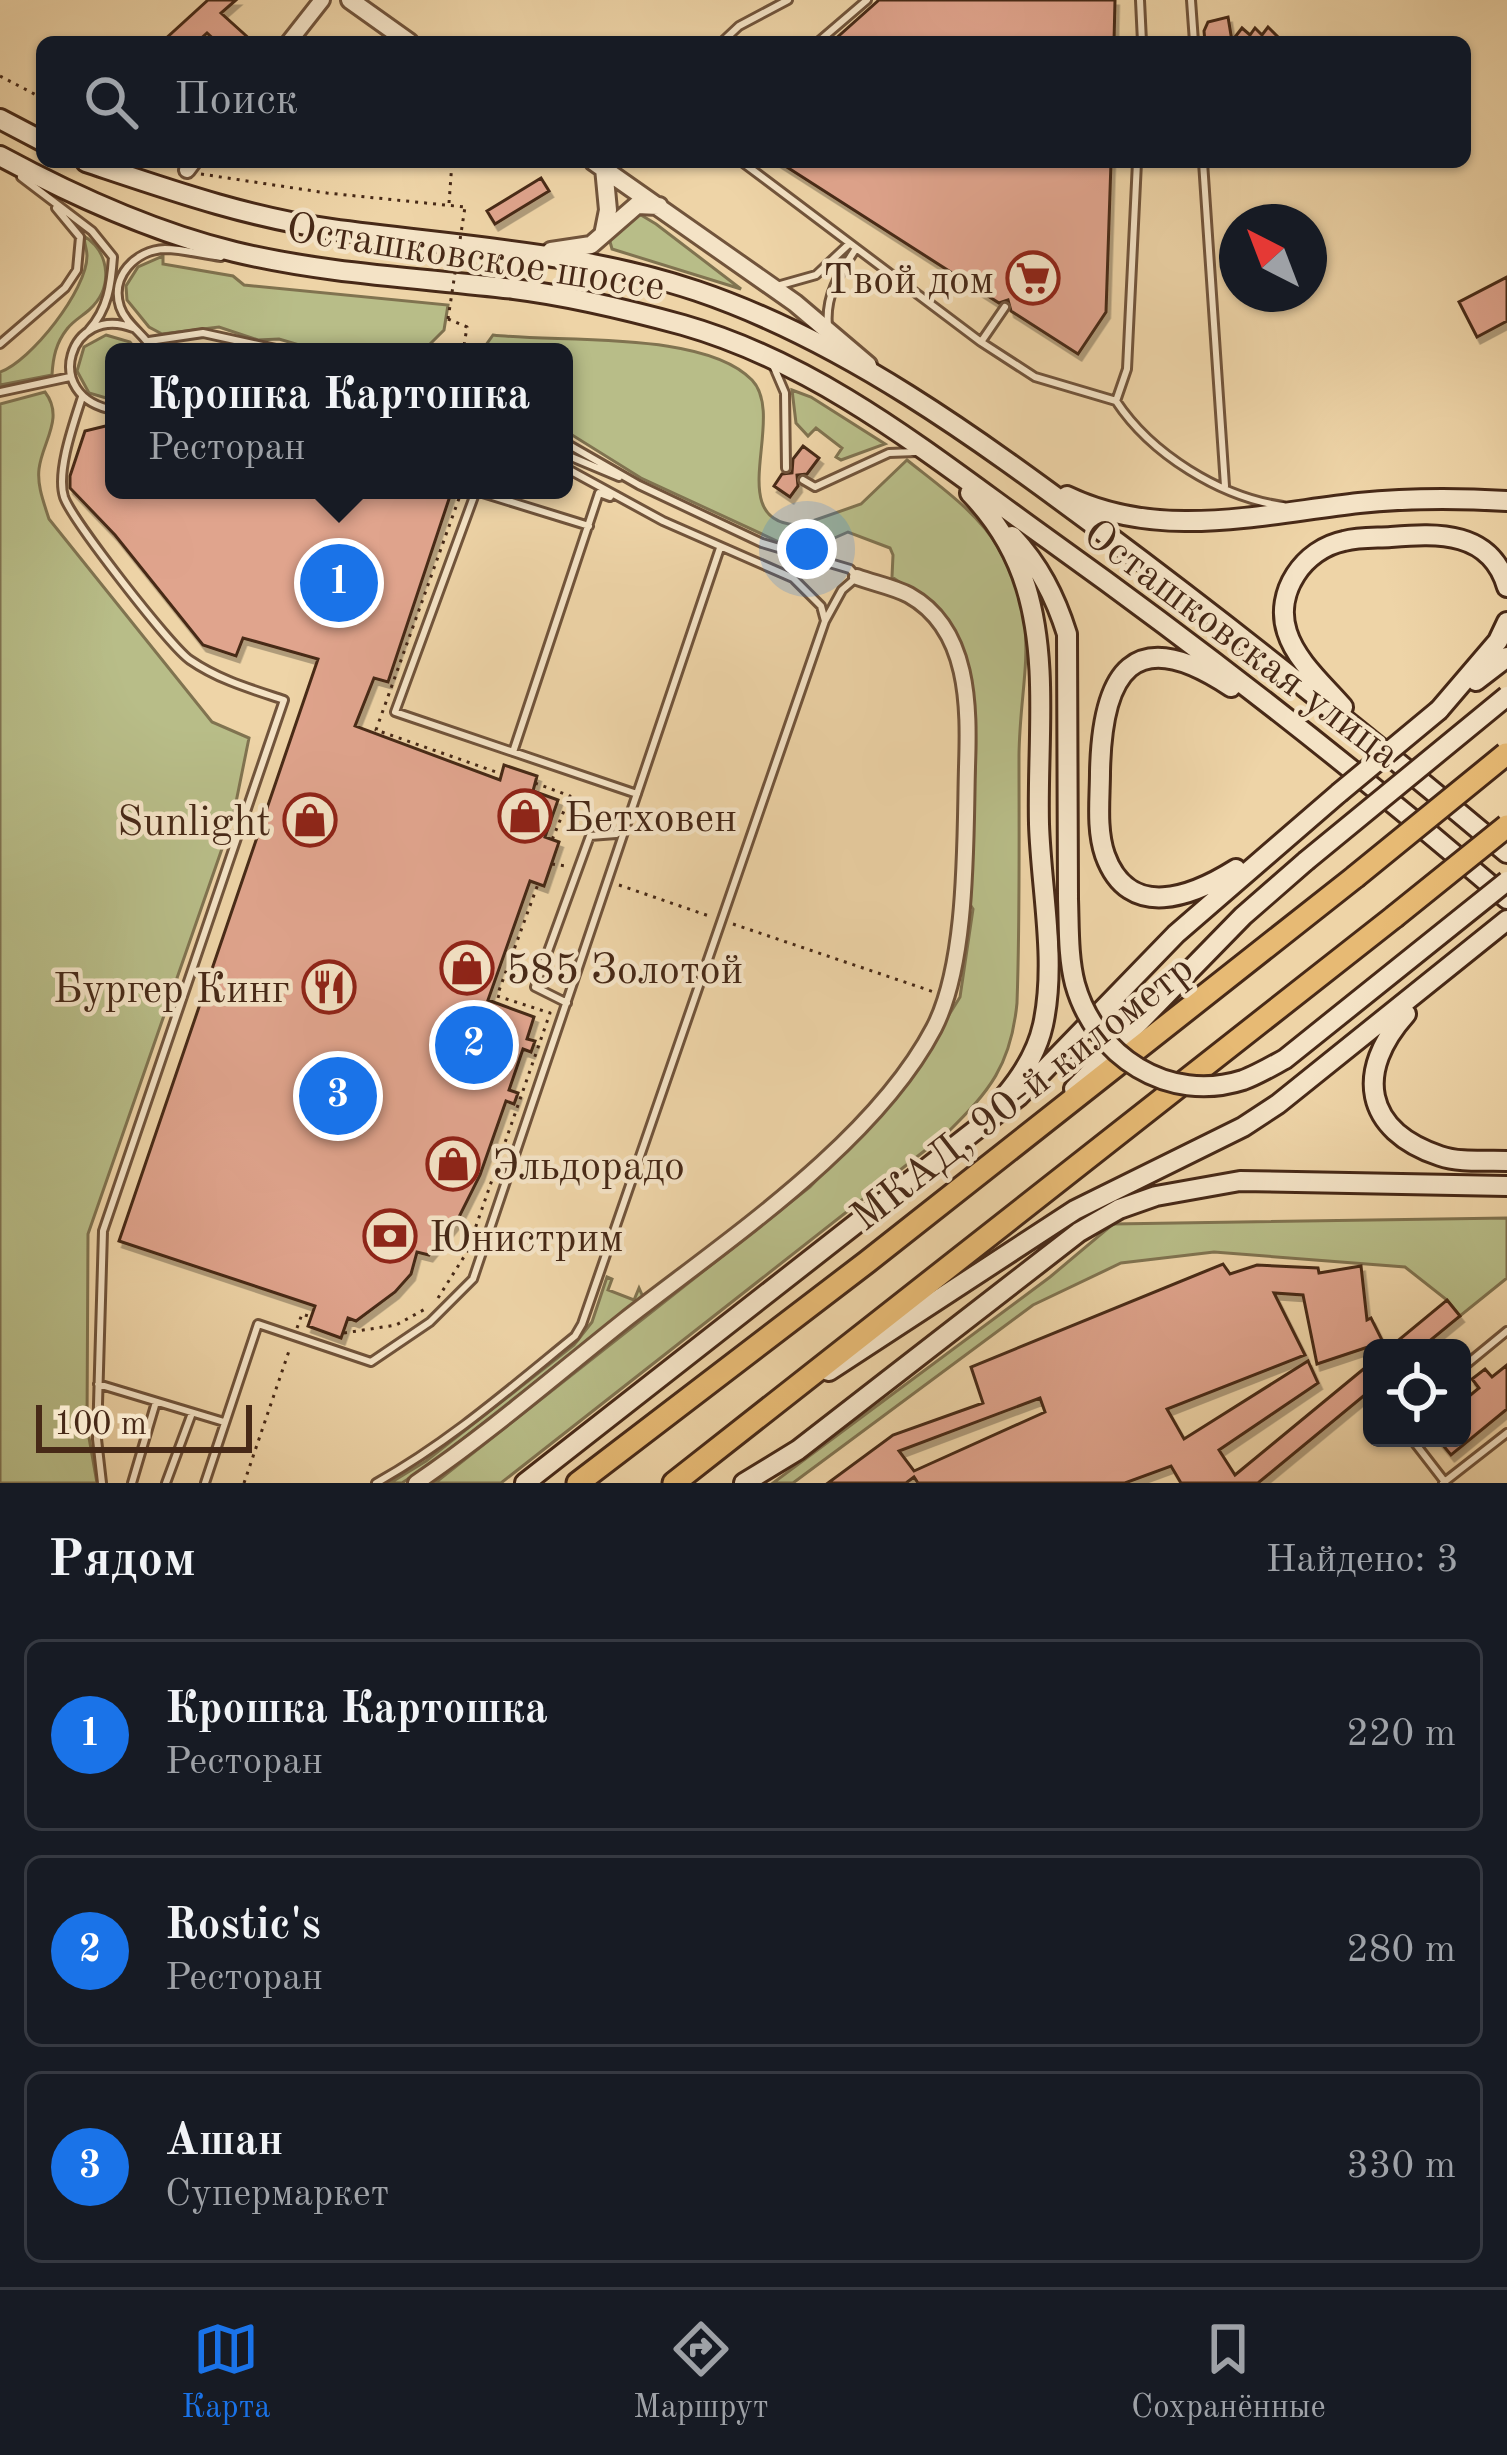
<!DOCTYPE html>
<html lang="ru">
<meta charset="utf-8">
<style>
:root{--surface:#171b24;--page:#20242c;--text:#f1f3f6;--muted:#9ea1a6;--line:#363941;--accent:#1a73e8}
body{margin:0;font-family:"Old Standard TT",serif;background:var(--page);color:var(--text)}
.controls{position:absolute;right:36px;bottom:36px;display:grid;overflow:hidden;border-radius:18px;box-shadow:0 3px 9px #0004}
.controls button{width:108px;height:108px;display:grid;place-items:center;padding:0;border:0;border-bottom:3px solid var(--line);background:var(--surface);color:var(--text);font:60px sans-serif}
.compass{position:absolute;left:1219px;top:204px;width:108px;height:108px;border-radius:50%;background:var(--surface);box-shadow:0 3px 9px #0004;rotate:318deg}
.scale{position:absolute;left:36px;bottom:30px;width:216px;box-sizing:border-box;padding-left:12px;border:6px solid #472917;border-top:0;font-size:33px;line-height:42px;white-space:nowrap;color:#472917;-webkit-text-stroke:9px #f4e3c6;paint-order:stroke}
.you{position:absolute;left:807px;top:549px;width:42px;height:42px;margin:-30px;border:9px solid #fff;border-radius:50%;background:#1a73e8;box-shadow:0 0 0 18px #1a73e833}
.badge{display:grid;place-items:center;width:78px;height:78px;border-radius:50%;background:var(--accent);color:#fff;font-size:39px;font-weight:700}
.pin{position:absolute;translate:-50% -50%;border:6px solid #fff;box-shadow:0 3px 12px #0006}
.popup{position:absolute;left:105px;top:343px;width:468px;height:156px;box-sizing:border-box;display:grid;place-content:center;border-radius:18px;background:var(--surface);filter:drop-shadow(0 3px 9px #0005);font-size:39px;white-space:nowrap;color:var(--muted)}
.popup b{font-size:45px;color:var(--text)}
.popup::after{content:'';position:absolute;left:50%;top:100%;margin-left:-24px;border:24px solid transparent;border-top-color:var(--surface)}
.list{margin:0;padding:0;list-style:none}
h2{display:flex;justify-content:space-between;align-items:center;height:156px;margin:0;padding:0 48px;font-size:51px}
h2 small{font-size:39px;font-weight:400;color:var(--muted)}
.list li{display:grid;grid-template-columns:78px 1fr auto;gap:36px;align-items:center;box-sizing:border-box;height:192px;margin:0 24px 24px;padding:0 24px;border:3px solid var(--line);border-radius:18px}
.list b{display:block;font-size:45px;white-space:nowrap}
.list p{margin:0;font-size:39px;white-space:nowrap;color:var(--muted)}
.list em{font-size:39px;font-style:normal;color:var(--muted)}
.icon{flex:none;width:66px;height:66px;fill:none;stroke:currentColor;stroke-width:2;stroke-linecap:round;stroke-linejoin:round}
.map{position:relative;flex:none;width:1507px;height:1483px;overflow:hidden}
.search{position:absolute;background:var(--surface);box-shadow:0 3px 9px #0004;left:36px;right:36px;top:36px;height:132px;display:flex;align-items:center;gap:30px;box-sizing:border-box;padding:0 42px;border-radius:18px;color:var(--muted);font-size:45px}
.sheet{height:804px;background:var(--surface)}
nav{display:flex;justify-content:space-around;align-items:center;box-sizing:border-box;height:168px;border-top:3px solid var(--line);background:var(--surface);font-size:33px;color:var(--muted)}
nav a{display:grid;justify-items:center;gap:6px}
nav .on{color:var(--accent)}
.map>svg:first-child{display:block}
.green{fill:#b8bd88;stroke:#807350;stroke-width:3}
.building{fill:#e0a48d;stroke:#472917;stroke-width:3;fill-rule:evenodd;filter:url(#shadow)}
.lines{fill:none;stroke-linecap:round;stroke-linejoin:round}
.service-casing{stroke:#71543b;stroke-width:12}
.minor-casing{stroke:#71543b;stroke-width:20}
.tertiary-casing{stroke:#71543b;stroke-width:22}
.secondary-casing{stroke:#472917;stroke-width:24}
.trunk-casing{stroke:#472917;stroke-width:27}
.path{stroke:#472917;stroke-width:3;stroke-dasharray:3 6;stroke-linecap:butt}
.service{stroke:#f4e3c6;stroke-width:6}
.minor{stroke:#f4e3c6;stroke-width:14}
.tertiary{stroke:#f4e3c6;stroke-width:16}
.secondary{stroke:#f4e3c6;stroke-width:18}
.trunk{stroke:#e7ba74;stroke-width:21}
.secondary-bridge-casing{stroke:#472917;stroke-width:24;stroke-linecap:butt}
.trunk-bridge-casing{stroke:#472917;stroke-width:27;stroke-linecap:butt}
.path-bridge{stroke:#472917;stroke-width:3;stroke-dasharray:3 6;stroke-linecap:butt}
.secondary-bridge{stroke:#f4e3c6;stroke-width:18}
.trunk-bridge{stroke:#e7ba74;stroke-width:21}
.labels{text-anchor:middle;stroke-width:9;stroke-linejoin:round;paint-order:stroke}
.street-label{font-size:42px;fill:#472917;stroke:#f4e3c6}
.poi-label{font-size:42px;fill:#472917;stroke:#f4e3c6;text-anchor:start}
</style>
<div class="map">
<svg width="1507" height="1483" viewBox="0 0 1507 1483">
<defs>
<filter id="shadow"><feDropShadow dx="3.5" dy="6" stdDeviation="0" flood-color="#0004"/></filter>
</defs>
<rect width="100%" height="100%" fill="#eed4a7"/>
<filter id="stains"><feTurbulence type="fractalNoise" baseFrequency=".00167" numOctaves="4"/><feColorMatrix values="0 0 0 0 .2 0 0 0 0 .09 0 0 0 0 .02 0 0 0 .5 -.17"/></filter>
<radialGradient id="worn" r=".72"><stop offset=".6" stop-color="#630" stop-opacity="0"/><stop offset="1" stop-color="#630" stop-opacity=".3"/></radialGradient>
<path class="green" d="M641 215 656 224 741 289 612 249 609 238 627 218Z
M84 236C111 253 113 289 89 310 81 317 73 321 67 329 56 343 53 357 52 375L0 385V372C31 361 87 290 87 256 87 249 84 243 84 236Z
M163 256V264L233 276 244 285 448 305 444 330 422 352H323L279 339 258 340 219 327 162 334 149 327 127 300 126 286 138 267Z
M106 335 130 342 138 352H114L113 400 89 393 77 371 84 347Z
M493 335C559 343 704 330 752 380 788 418 720 525 801 525L861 504 907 460C938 485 979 513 999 549 1043 629 1020 673 1019 755 1019 837 1020 920 1017 1003 1011 1065 990 1091 946 1134L501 1483H435L810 1187 857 1137 939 1031 960 997 973 909 964 895C970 825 990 706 958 642 946 617 915 592 892 577L893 555 890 548 848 532 807 550 792 548 641 478 564 430V352H481Z
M792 390 811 397 885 444 841 460 836 457 842 448 816 428 808 436 796 423Z
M45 392C65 418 42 442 39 469 37 486 44 503 49 519L212 722 249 738 233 817 88 1234 87 1426 97 1483H0V404Z
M1507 1218V1278L1460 1316 1447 1300 1405 1267 1214 1252 1121 1263 1033 1305 793 1483H773L1050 1277 1113 1224Z
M607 1277 612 1279 608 1290 634 1300 639 1288 643 1297 435 1461 402 1483H390L426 1461 574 1345 592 1322Z"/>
<path class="building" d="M208 0H236L221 13 253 42H217L207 33 197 42H162Z
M879 0H1115L1114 42H832Z
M1228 17 1232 41 1242 28 1250 35 1255 28 1262 35 1268 27 1283 42H1205L1204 31 1208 22Z
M779 162H1111L1106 312 1078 354 1011 311 1008 300 999 303Z
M541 178 549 191 495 224 487 211Z
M1507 277V321L1477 337 1459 302Z
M114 424V490H452L388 682 374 678 355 726 500 780 504 765 537 776 533 791 558 800 545 837 559 842 544 886 530 881 488 1000 534 1017 527 1039 535 1041 531 1052 523 1049 509 1090 518 1093 514 1104 506 1101 480 1175 458 1219 429 1255 417 1252 411 1274 395 1292 356 1321 348 1318 341 1338 308 1326 315 1306 119 1241 318 659 243 638 236 656 203 645 115 535 70 488V476L85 431Z
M803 446 819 458 807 474 797 475 798 486 790 497 774 486 782 474 792 473 793 459Z
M1223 1264 1230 1274 1257 1265 1318 1268 1319 1273 1361 1266 1367 1320 1371 1318 1383 1342 1317 1364 1303 1295 1274 1293 1305 1355 1167 1409 1184 1439 1308 1361 1318 1383 1219 1450 1235 1475 1372 1362V1389L1258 1483H1181L1171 1466 1125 1483H918L914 1477 906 1483H828L893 1435 983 1403 971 1367ZM1040 1398 1045 1412 914 1471 899 1451Z
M1447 1300 1460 1316 1421 1348H1389Z
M1507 1365V1409L1451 1455 1437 1438H1462V1402L1479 1388 1472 1379 1485 1369 1492 1377Z"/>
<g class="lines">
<g class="service-casing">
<path id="service" d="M1140 0 1142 42
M1191 0 1194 42
M722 42 739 26 788 0
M818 42 867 0
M742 162 981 342 1005 307
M1203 162 1225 486
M21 177 92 231 113 257C111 285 108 309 89 330
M777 286 816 275 849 244
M828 326C825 296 839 274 855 250
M149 341 203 333 290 352
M981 342 1035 377 1116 401C1151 454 1220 497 1283 506
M0 344 65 288 77 270 80 237 56 208
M154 352C146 335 126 325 120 307 110 277 135 250 165 249 183 249 203 255 221 257
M773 365 785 393 786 468
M0 392 70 377
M82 397C74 422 56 472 64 497 72 520 170 646 190 660 219 680 251 689 284 700L103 1231 97 1439 102 1483
M1116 401 1127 369 1137 162
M114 410C39 397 70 303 133 328
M564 454 619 477
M564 467 663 521 793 578 821 606 825 621
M803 480 815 487 889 453 916 452
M589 526 476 491 395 712 637 794
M513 752 599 493 610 497
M567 1003 535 987 590 836 616 834 624 828
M1462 1368 1507 1331
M98 1384 224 1422
M1411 1438 1445 1482
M132 1483 156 1402
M166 1483 192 1413
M205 1483 258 1324 371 1362 430 1322 473 1279 720 548
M376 1483C448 1443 511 1388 575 1336L582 1324 825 621 842 590 857 577 850 569 762 543 639 485 564 442
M1443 1483 1507 1433"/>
</g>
<g class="minor-casing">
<path id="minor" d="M289 42 322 0
M187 170 193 162
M416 1483C488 1434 556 1375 625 1320 726 1241 874 1143 934 1028 968 962 965 841 967 767 969 707 970 629 909 595 894 587 873 583 857 577"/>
</g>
<g class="tertiary-casing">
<path id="tertiary" d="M350 0 409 42
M594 162 795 303 868 365
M604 168 608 210 604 230
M551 251 591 245 637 205 659 206"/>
</g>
<g class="secondary-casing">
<path id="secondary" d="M0 119 42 141
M0 156C74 196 153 232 235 252 326 274 422 278 514 289 570 296 628 310 683 325 823 365 934 458 1049 540 1207 653 1359 772 1507 899
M86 162C167 189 246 217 331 229 453 246 578 251 697 291 845 341 978 439 1102 531 1240 634 1375 742 1507 853
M970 493C996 520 1015 551 1026 587 1049 662 1037 746 1039 824 1041 889 1057 961 1043 1025 1037 1052 1022 1076 1004 1097
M1067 496C1161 541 1261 514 1359 503 1408 498 1457 498 1507 501
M1012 536C1039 565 1055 596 1067 634L1068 899
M1476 681 1507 657
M1231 687C1133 622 1102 672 1100 772 1100 798 1096 829 1105 855 1129 922 1193 896 1236 869
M1343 707C1324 685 1296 661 1287 632 1274 592 1304 549 1344 541 1359 537 1376 538 1391 537 1438 533 1491 531 1507 587
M1439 710 1498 641 1507 622
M1406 1014C1355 1071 1363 1130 1440 1156 1460 1163 1486 1160 1507 1161
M1074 1089 1243 916 1306 861
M829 1371 1075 1210 1243 1127 1278 1104 1507 920
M525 1483 1019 1096 1176 934 1339 793
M744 1483 798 1450 1079 1232 1119 1209 1156 1196 1240 1181 1507 1186"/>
</g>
<g class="trunk-casing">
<path id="trunk" d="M578 1483 867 1262 1355 877
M674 1483 1394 917"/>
</g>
<path class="path" d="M0 76 42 98
M201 174 327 193 465 207
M449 203 452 162
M448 319 467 327 463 352
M462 490 376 730 502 774
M535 783 570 796 552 840
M552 864 566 866
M619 885 712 917
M733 924 934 992
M438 1298 467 1252 550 1013 497 996 538 884
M297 1328 302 1314 311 1317
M344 1333 396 1325 427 1308
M244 1483 290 1348"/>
<use href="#service" class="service"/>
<use href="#minor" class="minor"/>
<use href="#tertiary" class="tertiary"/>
<use href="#secondary" class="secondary"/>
<use href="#trunk" class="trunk"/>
<g class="secondary-bridge-casing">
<path id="secondary-bridge" d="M1339 793 1439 710
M1306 861 1507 696
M1068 899C1069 927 1068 957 1075 984 1095 1056 1168 1104 1243 1080 1257 1075 1272 1066 1285 1059L1507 881"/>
</g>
<g class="trunk-bridge-casing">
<path id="trunk-bridge" d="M1355 877 1506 754
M1394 917 1507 826"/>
</g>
<path class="path-bridge" d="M448 319 465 207"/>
<use href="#secondary-bridge" class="secondary-bridge"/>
<use href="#trunk-bridge" class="trunk-bridge"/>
</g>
<defs>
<g id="supermarket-ring" transform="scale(2.7)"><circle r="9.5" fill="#f4e3c6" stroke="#8f2418" stroke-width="1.5"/><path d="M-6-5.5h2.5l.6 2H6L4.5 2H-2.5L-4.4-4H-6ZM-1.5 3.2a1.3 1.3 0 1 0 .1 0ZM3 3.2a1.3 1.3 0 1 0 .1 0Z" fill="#8f2418"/></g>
<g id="shop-ring" transform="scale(2.7)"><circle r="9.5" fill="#f4e3c6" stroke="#8f2418" stroke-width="1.5"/><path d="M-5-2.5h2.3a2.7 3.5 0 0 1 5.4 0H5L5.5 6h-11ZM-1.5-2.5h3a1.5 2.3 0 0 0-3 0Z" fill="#8f2418"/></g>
<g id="restaurant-ring" transform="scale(2.7)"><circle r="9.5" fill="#f4e3c6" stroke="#8f2418" stroke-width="1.5"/><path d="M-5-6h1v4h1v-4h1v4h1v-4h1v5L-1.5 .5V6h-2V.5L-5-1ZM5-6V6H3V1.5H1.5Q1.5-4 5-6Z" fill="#8f2418"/></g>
<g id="bank-ring" transform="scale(2.7)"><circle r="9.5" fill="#f4e3c6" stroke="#8f2418" stroke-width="1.5"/><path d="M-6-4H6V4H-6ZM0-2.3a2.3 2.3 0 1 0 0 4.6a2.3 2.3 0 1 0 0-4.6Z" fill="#8f2418"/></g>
</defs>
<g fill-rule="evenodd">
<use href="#supermarket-ring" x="1033" y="278"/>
<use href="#shop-ring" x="525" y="816"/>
<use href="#shop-ring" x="310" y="820"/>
<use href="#shop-ring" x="467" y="968"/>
<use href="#restaurant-ring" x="329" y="987"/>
<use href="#shop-ring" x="453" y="1164"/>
<use href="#bank-ring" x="390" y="1236"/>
</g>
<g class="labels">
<g class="street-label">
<text transform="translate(476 255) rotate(9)" y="15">Осташковское шоссе</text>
<text transform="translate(1243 642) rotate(37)" y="15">Осташковская улица</text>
<text transform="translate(1021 1091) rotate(-38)" y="15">МКАД, 90-й километр</text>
</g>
<g class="poi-label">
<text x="994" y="293" text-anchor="end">Твой дом</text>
<text x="564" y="831">Бетховен</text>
<text x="271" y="835" text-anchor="end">Sunlight</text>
<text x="506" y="983">585 Золотой</text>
<text x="290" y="1002" text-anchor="end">Бургер Кинг</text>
<text x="492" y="1179">Эльдорадо</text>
<text x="429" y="1251">Юнистрим</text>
</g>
</g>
<rect width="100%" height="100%" filter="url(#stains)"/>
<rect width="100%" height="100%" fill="url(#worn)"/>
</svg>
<div class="controls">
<button><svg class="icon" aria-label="locate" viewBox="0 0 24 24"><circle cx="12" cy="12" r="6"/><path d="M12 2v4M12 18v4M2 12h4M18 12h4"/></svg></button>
</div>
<svg class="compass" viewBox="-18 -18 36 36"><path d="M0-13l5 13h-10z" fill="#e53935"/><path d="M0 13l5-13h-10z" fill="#9ea1a6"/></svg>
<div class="scale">100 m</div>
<div class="you"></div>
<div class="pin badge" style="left:339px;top:583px">1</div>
<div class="popup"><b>Крошка Картошка</b>Ресторан</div>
<div class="pin badge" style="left:474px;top:1045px">2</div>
<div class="pin badge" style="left:338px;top:1096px">3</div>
<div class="search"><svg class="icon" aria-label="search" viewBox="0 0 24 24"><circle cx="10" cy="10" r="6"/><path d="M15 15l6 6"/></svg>Поиск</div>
</div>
<section class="sheet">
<h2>Рядом<small>Найдено: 3</small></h2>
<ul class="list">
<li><span class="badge">1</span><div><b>Крошка Картошка</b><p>Ресторан</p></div><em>220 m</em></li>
<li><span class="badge">2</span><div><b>Rostic's</b><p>Ресторан</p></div><em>280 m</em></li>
<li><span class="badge">3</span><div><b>Ашан</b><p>Супермаркет</p></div><em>330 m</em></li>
</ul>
</section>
<nav>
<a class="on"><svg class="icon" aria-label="map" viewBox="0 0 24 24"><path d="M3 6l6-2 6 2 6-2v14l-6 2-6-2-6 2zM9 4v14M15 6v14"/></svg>Карта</a>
<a><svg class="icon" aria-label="directions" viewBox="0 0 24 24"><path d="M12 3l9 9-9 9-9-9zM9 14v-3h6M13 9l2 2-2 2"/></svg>Маршрут</a>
<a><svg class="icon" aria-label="saved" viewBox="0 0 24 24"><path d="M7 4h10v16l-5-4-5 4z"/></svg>Сохранённые</a>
</nav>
